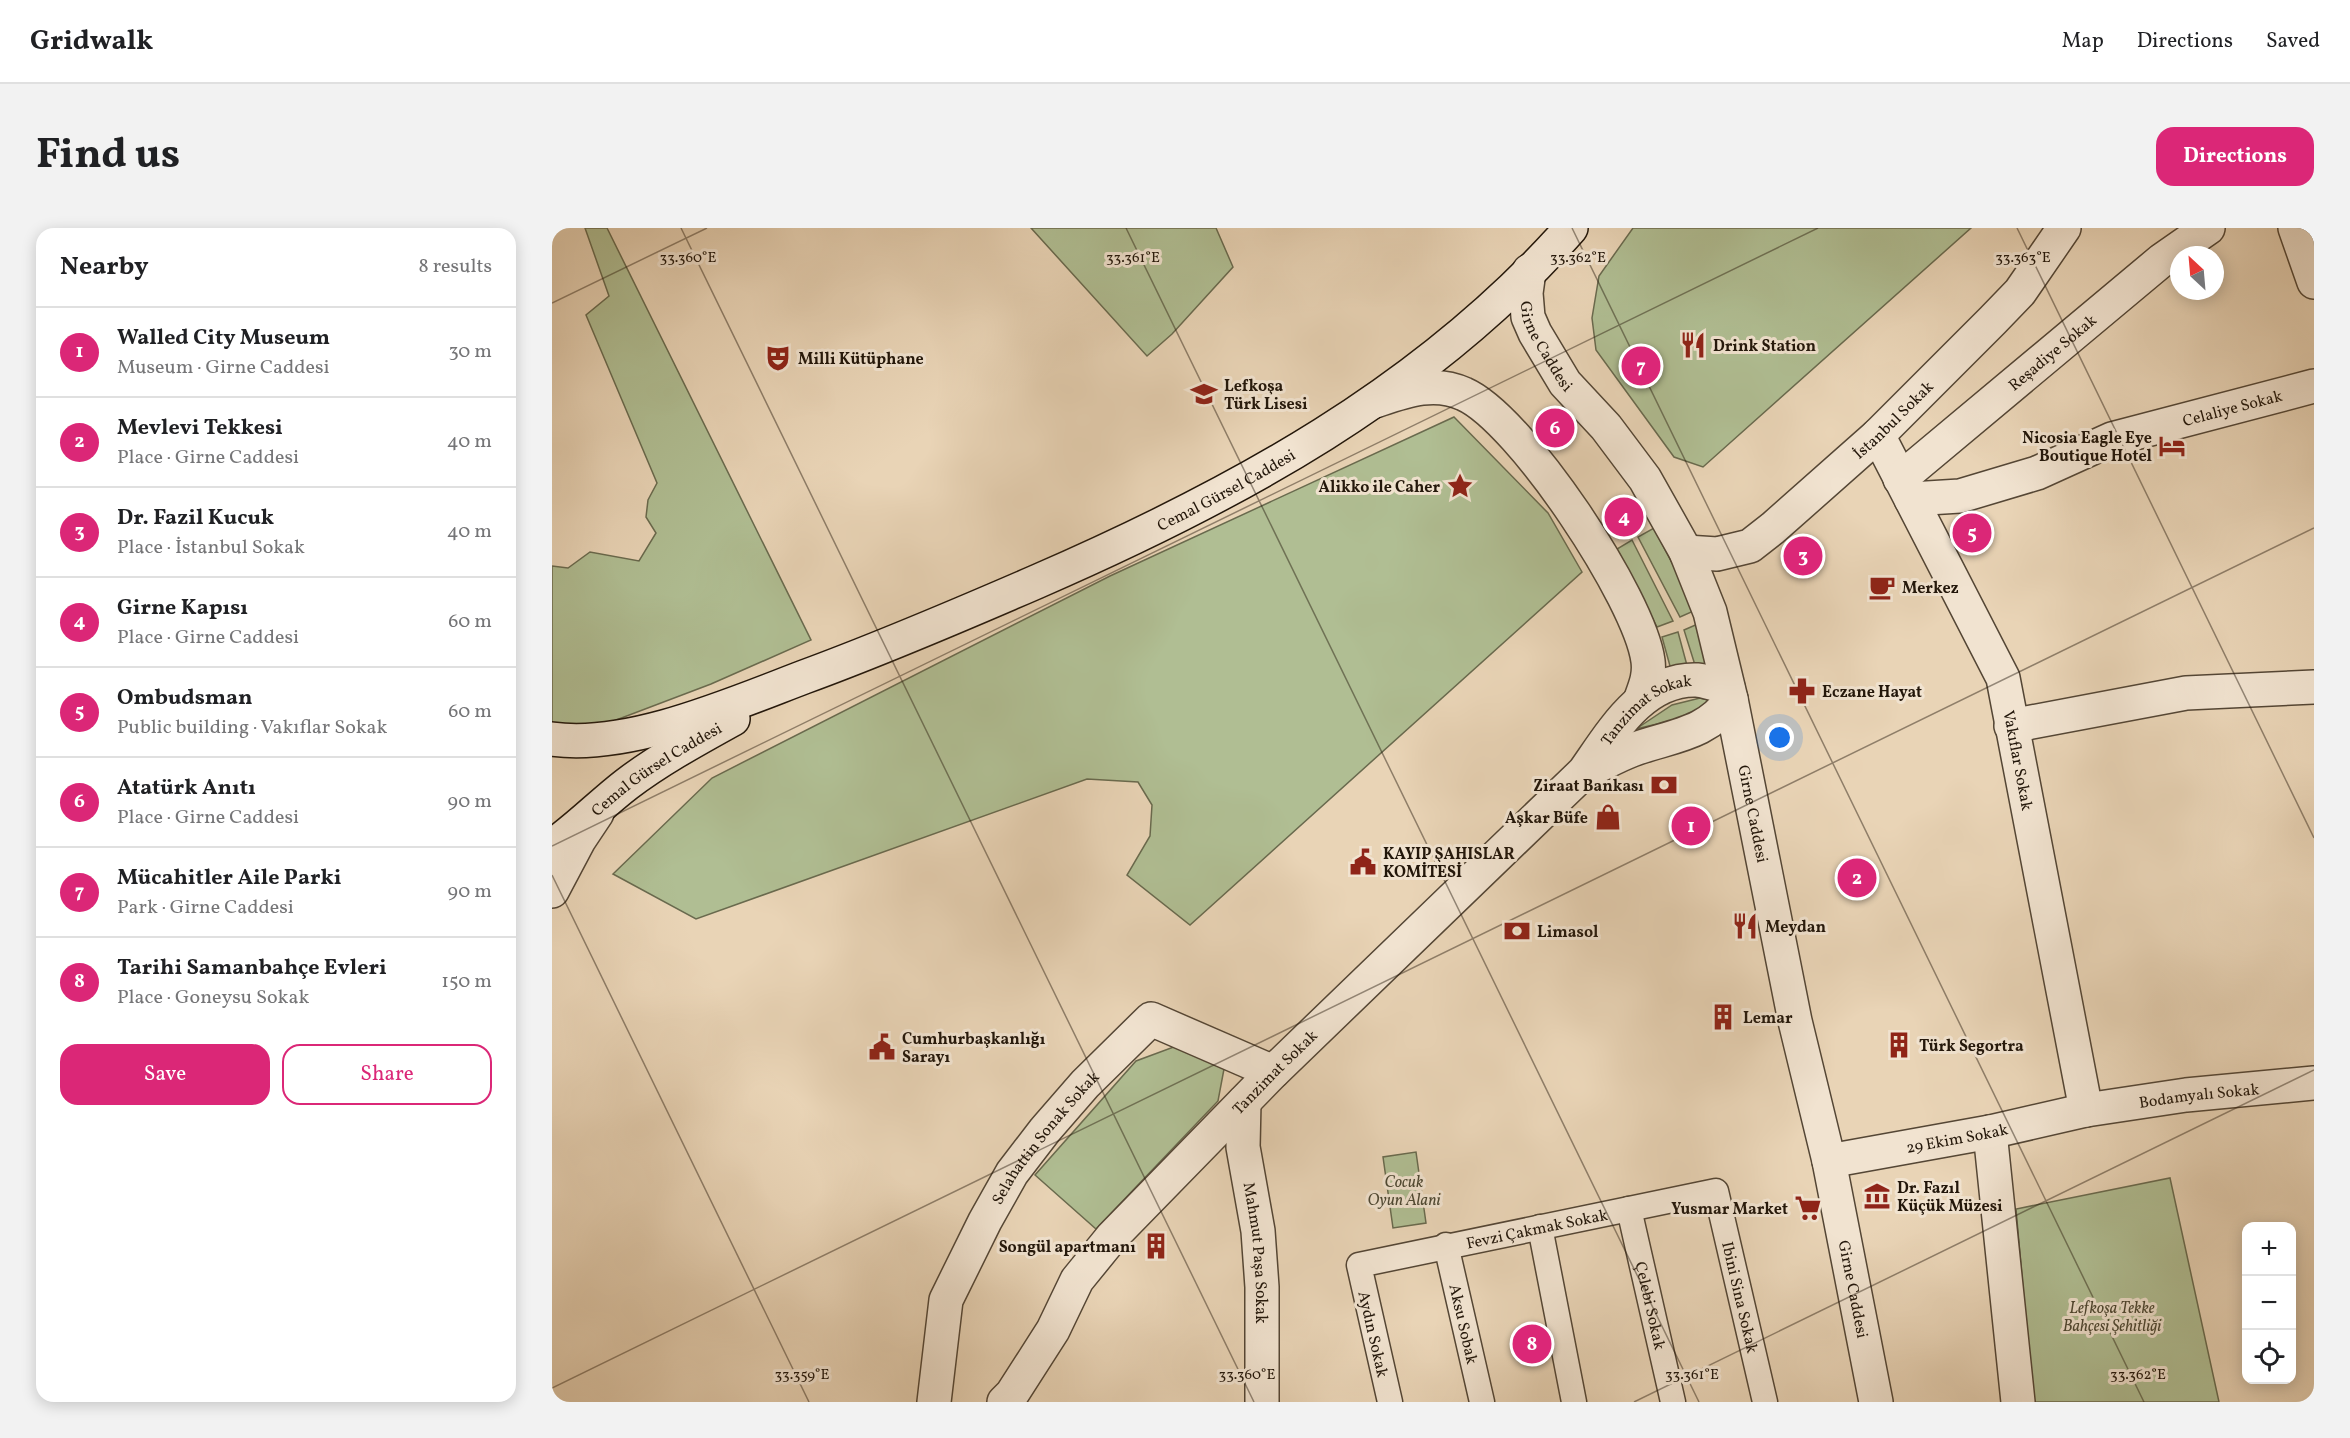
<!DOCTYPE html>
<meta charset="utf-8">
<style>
:root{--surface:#fff;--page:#f2f2f2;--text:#202124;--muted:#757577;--line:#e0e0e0;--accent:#db2777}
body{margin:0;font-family:Vollkorn,serif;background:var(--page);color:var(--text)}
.controls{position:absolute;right:18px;bottom:18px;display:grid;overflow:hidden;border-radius:12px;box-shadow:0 3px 15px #0003}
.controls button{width:54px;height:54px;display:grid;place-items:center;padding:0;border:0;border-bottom:2px solid var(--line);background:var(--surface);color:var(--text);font:30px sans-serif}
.compass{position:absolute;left:1618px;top:18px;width:54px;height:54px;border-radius:50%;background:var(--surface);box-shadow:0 3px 15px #0003;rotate:334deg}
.you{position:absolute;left:1228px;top:510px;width:21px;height:21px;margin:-15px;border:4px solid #fff;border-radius:50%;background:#1a73e8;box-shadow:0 0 0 9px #1a73e833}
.badge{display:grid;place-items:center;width:39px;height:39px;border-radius:50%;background:var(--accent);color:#fff;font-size:20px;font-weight:700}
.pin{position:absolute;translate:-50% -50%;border:3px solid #fff;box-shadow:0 2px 6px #0006}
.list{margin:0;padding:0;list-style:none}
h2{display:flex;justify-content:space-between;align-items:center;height:78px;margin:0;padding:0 24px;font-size:26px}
h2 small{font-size:20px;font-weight:400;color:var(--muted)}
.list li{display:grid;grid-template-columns:39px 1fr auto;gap:18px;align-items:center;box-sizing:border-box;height:90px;padding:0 24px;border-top:2px solid var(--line)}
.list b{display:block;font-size:22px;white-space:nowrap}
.list p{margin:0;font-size:20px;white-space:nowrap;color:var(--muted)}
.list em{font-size:20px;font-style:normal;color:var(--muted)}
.actions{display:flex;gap:12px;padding:18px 24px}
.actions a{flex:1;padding:14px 0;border:2px solid var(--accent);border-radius:18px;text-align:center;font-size:21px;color:var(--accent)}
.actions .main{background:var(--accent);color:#fff}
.icon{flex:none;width:33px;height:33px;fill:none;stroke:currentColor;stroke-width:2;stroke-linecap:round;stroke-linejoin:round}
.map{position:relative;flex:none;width:1762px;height:1174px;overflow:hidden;border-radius:18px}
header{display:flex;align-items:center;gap:36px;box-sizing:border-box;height:84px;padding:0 30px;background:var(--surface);border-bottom:2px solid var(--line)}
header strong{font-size:28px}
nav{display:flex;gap:33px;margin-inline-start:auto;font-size:21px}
.intro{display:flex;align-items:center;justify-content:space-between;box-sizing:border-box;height:144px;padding:0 36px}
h1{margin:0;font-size:42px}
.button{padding:15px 27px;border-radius:18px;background:var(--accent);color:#fff;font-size:21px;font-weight:700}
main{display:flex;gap:36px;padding:0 36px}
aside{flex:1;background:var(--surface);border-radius:18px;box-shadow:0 3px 15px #0003}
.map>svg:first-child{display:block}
.green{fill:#b0be93;stroke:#696a4e;stroke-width:1.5}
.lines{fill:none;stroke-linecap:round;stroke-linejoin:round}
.pedestrian-casing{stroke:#544635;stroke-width:27}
.minor-casing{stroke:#544635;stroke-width:36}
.tertiary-casing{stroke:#544635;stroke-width:36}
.secondary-casing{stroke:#22160a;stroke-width:36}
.pedestrian{stroke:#f1e3d0;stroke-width:24}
.minor{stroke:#f1e3d0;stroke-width:33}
.tertiary{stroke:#f1e3d0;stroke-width:33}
.secondary{stroke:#f1e3d0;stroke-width:33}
.ticks{fill:none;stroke:#22160a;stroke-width:1.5;stroke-opacity:0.45}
.labels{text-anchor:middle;stroke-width:6;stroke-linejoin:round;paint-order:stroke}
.street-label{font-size:16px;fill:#22160a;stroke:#f1e3d0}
.poi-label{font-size:16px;font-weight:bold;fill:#22160a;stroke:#f1e3d0;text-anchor:start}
.park-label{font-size:16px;font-style:italic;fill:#4d4833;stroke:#f1e3d0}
.ticks-label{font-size:15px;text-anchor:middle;fill:#22160a;stroke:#f1e3d0;stroke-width:6;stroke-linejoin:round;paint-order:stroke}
</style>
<header>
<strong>Gridwalk</strong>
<nav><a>Map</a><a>Directions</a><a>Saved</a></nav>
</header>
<div class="intro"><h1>Find us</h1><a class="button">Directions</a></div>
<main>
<aside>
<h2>Nearby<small>8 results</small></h2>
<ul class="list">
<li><span class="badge">1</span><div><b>Walled City Museum</b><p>Museum · Girne Caddesi</p></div><em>30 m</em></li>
<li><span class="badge">2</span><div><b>Mevlevi Tekkesi</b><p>Place · Girne Caddesi</p></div><em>40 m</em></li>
<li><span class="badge">3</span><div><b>Dr. Fazil Kucuk</b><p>Place · İstanbul Sokak</p></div><em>40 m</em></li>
<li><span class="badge">4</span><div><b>Girne Kapısı</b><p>Place · Girne Caddesi</p></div><em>60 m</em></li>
<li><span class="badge">5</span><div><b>Ombudsman</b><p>Public building · Vakıflar Sokak</p></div><em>60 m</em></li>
<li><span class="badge">6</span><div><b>Atatürk Anıtı</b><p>Place · Girne Caddesi</p></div><em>90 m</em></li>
<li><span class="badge">7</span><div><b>Mücahitler Aile Parki</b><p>Park · Girne Caddesi</p></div><em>90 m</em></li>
<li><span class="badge">8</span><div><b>Tarihi Samanbahçe Evleri</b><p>Place · Goneysu Sokak</p></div><em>150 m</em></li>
</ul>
<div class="actions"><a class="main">Save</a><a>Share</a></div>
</aside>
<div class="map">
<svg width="1762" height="1174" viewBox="0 0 1762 1174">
<rect width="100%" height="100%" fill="#e9d4b6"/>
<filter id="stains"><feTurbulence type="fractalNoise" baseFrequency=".00333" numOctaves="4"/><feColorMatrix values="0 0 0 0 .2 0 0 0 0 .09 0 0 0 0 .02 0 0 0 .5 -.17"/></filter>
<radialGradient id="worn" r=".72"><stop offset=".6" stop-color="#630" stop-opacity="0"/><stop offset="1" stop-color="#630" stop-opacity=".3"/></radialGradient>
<path class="green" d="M33 0H55L259 412 159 456 51 497 0 496V338L16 340 38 324 87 333 104 305 94 289 96 272 105 255 34 87 57 68Z
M479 0H664L681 39 620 106 595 128Z
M1081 0H1419L1151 239 1122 229 1044 122 1040 90 1047 48Z
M902 189 996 285 1030 344 638 697 575 647 598 608 600 577 586 554 535 551 144 691 61 646 160 550 558 348Z
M1102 300 1144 382 1128 389 1086 309Z
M1080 312 1121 393 1105 399 1065 321Z
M1148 395 1166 447 1148 453 1132 402Z
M1126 404 1140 456 1121 449 1110 409Z
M1148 470 1169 475 1122 492 1084 501 1120 477Z
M635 814 672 841 666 873 544 1001 483 947 584 833Z
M864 924 874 995 841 1000 831 929Z
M1618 950 1667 1174H1481L1464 981Z"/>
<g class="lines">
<g class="pedestrian-casing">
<g id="pedestrian">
<path id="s1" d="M1077 981 1121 1174"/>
<path d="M988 999 1022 1174"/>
<path id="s2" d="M894 1017 930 1174"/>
<path id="s3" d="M838 1174 807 1037 1164 963 1213 1174"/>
</g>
</g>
<g class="minor-casing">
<g id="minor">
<path d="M1743 0 1762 54"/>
<path id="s4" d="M1326 207 1451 450 1534 882"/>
<path id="s5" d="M1348 251 1610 32 1656 0"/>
<path id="s6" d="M1359 271 1408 268 1485 245 1560 211 1762 158"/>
<path id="s7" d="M1134 324 1165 326 1198 318 1221 300 1326 207 1441 92 1468 64 1512 0"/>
<path d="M1459 498 1634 465 1762 459"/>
<path id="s8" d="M692 874 691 919 706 1003 710 1059V1174"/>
<path d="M1438 904 1466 1174"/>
<path id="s9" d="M1277 933 1438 904 1534 882 1634 867 1762 855"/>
<path id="s10" d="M382 1174 394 1072 433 993 460 945 493 902 533 856 599 791 721 844"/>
</g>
</g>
<g class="tertiary-casing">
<g id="tertiary">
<path id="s11" d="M977 43 974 65 976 89 983 105 1013 155 1054 199 1093 251 1134 324 1158 384 1179 471 1243 793 1277 933 1324 1174"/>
<path d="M823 173C853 163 882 152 912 166 969 191 1088 371 1096 433 1098 448 1093 459 1088 473"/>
<path d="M1033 544C1049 537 1064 528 1080 522 1117 508 1156 507 1179 471"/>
<path d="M0 663 27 612 45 585"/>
<path id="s12" d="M452 1174 460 1166 501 1102 525 1052 560 1009 721 844 1032 544C1059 506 1090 450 1145 452 1155 453 1166 457 1176 460"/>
</g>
</g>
<g class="secondary-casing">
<g id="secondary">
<path id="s13" d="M0 511C76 522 181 476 252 449 331 420 408 387 484 354 682 268 874 164 1019 0"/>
<path id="s14" d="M0 618C27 599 49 576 75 556 108 531 145 511 181 491"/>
</g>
</g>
<use href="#pedestrian" class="pedestrian"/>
<use href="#minor" class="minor"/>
<use href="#tertiary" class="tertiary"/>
<use href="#secondary" class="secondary"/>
</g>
<path class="ticks" d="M129 0 702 1174M574 0 1147 1174M1020 0 1592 1174M1465 0 1762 610M0 75 155 0M0 618 1266 0M0 647 257 1174M0 1160 1762 300M1082 1174 1762 842"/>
<defs>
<g id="restaurant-bare" transform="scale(2.07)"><path d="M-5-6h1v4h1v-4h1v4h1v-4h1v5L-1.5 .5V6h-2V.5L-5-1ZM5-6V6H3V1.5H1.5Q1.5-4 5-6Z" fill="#8f2418" stroke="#f1e3d0" stroke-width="2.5" paint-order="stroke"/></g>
<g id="theatre-bare" transform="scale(2.07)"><path d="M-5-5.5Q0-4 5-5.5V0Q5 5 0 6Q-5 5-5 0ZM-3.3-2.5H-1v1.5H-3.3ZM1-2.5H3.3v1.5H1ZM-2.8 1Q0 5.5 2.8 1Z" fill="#8f2418" stroke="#f1e3d0" stroke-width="2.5" paint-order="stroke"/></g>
<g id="school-bare" transform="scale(2.07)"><path d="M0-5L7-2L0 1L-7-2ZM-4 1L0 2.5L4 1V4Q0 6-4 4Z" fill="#8f2418" stroke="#f1e3d0" stroke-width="2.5" paint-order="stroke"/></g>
<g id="hotel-bare" transform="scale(2.07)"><path d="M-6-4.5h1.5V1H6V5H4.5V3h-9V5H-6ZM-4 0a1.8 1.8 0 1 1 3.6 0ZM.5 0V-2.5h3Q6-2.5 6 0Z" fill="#8f2418" stroke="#f1e3d0" stroke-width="2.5" paint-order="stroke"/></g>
<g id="sight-bare" transform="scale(2.07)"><path d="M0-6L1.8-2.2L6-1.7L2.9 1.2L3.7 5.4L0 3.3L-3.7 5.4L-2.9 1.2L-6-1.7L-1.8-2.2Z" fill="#8f2418" stroke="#f1e3d0" stroke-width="2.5" paint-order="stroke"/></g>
<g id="cafe-bare" transform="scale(2.07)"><path d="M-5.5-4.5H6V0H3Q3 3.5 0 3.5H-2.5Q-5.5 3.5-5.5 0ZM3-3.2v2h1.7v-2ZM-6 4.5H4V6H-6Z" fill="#8f2418" stroke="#f1e3d0" stroke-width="2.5" paint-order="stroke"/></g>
<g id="pharmacy-bare" transform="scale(2.07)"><path d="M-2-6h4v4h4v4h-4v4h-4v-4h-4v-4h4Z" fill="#8f2418" stroke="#f1e3d0" stroke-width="2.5" paint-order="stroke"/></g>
<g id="bank-bare" transform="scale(2.07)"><path d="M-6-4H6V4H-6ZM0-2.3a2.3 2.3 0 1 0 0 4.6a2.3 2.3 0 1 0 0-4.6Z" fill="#8f2418" stroke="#f1e3d0" stroke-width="2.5" paint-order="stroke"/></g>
<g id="shop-bare" transform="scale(2.07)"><path d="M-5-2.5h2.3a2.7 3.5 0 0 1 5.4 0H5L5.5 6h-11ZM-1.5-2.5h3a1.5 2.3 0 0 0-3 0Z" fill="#8f2418" stroke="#f1e3d0" stroke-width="2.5" paint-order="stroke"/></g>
<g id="civic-bare" transform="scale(2.07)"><path d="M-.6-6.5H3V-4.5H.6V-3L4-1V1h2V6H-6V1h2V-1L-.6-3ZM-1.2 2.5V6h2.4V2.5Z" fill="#8f2418" stroke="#f1e3d0" stroke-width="2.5" paint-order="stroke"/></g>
<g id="building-bare" transform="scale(2.07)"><path d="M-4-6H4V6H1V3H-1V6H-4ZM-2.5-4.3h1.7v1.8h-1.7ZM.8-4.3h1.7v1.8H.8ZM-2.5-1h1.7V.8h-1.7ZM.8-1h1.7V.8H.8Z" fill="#8f2418" stroke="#f1e3d0" stroke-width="2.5" paint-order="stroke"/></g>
<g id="museum-bare" transform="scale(2.07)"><path d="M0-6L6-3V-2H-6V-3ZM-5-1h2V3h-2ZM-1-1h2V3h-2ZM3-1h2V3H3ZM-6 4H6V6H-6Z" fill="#8f2418" stroke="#f1e3d0" stroke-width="2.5" paint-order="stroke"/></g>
<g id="supermarket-bare" transform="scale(2.07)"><path d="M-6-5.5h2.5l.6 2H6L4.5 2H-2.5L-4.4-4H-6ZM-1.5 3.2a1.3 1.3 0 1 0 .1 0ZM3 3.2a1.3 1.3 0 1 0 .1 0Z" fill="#8f2418" stroke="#f1e3d0" stroke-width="2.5" paint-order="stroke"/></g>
</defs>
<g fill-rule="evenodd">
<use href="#restaurant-bare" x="1141" y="117"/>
<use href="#theatre-bare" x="226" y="130"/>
<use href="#school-bare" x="652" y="166"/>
<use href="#hotel-bare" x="1620" y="218"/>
<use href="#sight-bare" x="908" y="258"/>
<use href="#cafe-bare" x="1330" y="359"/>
<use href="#pharmacy-bare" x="1250" y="463"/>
<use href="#bank-bare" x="1112" y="557"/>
<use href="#shop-bare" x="1056" y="589"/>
<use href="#civic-bare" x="811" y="634"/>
<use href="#restaurant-bare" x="1193" y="698"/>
<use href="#bank-bare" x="965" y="703"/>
<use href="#building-bare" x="1171" y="789"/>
<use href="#building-bare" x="1347" y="817"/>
<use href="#civic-bare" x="330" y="819"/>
<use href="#museum-bare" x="1325" y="968"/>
<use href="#supermarket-bare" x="1256" y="980"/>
<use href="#building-bare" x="604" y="1018"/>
</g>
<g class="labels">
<g class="street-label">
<text dy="6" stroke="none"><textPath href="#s11" startOffset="80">Girne Caddesi</textPath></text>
<text dy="6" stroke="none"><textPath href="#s5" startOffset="198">Reşadiye Sokak</textPath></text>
<text dy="6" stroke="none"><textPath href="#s6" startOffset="336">Celaliye Sokak</textPath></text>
<text dy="6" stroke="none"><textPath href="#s7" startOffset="256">İstanbul Sokak</textPath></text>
<text dy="6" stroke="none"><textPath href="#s13" startOffset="724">Cemal Gürsel Caddesi</textPath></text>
<text dy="6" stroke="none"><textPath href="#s12" startOffset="952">Tanzimat Sokak</textPath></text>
<text dy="6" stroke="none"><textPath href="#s4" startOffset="357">Vakıflar Sokak</textPath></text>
<text dy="6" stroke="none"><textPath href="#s14" startOffset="130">Cemal Gürsel Caddesi</textPath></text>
<text dy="6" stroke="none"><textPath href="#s11" startOffset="602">Girne Caddesi</textPath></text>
<text dy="6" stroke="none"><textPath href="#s12" startOffset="430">Tanzimat Sokak</textPath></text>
<text dy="6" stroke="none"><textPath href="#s9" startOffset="376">Bodamyalı Sokak</textPath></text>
<text dy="6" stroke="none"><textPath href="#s9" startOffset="130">29 Ekim Sokak</textPath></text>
<text dy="6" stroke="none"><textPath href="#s10" startOffset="294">Selahattin Sonak Sokak</textPath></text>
<text dy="6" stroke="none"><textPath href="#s3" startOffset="322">Fevzi Çakmak Sokak</textPath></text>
<text dy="6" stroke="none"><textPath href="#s8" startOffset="152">Mahmut Paşa Sokak</textPath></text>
<text dy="6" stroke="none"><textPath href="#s11" startOffset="1088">Girne Caddesi</textPath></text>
<text dy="6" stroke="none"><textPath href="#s3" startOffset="614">Ibini Sina Sokak</textPath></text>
<text dy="6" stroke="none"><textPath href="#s1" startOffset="99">Çelebi Sokak</textPath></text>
<text dy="6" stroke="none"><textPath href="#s2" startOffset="81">Aksu Sobak</textPath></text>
<text transform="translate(822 1106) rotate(77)" y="6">Aydın Sokak</text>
</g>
<g class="poi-label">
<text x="1161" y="123">Drink Station</text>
<text x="246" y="136">Milli Kütüphane</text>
<text x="672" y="163">Lefkoşa<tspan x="672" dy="18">Türk Lisesi</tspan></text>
<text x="1600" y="215" text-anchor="end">Nicosia Eagle Eye<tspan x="1600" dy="18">Boutique Hotel</tspan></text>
<text x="888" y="264" text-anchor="end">Alikko ile Caher</text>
<text x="1350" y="365">Merkez</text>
<text x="1270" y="469">Eczane Hayat</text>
<text x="1092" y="563" text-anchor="end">Ziraat Bankası</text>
<text x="1036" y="595" text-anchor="end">Aşkar Büfe</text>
<text x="831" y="631">KAYIP ŞAHISLAR<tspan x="831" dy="18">KOMİTESİ</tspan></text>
<text x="1213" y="704">Meydan</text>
<text x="985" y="709">Limasol</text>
<text x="1191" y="795">Lemar</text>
<text x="350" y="816">Cumhurbaşkanlığı<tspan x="350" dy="18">Sarayı</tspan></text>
<text x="1367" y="823">Türk Segortra</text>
<text x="1345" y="965">Dr. Fazıl<tspan x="1345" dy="18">Küçük Müzesi</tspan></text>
<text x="1236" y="986" text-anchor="end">Yusmar Market</text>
<text x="584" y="1024" text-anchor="end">Songül apartmanı</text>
</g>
<g class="park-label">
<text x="852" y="959">Cocuk<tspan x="852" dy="18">Oyun Alani</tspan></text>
<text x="1560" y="1085">Lefkoşa Tekke<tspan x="1560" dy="18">Bahçesi Şehitliği</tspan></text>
</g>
</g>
<g class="ticks-label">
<text x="136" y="34">33.360°E</text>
<text x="581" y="34">33.361°E</text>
<text x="1026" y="34">33.362°E</text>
<text x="1471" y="34">33.363°E</text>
<text x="250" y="1151">33.359°E</text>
<text x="695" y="1151">33.360°E</text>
<text x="1140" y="1151">33.361°E</text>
<text x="1586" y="1151">33.362°E</text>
</g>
<rect width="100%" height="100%" filter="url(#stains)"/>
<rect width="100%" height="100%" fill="url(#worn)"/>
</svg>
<div class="controls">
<button>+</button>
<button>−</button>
<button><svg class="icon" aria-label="locate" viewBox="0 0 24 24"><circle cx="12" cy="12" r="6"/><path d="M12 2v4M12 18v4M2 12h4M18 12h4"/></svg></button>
</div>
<svg class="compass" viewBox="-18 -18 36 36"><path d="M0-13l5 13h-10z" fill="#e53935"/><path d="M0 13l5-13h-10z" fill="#757577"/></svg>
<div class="you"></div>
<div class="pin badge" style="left:1139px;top:598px">1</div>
<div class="pin badge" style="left:1305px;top:650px">2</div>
<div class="pin badge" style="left:1251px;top:328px">3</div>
<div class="pin badge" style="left:1072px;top:289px">4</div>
<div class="pin badge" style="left:1420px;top:305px">5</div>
<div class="pin badge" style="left:1003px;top:200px">6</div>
<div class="pin badge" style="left:1089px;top:138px">7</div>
<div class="pin badge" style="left:980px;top:1116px">8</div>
</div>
</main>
